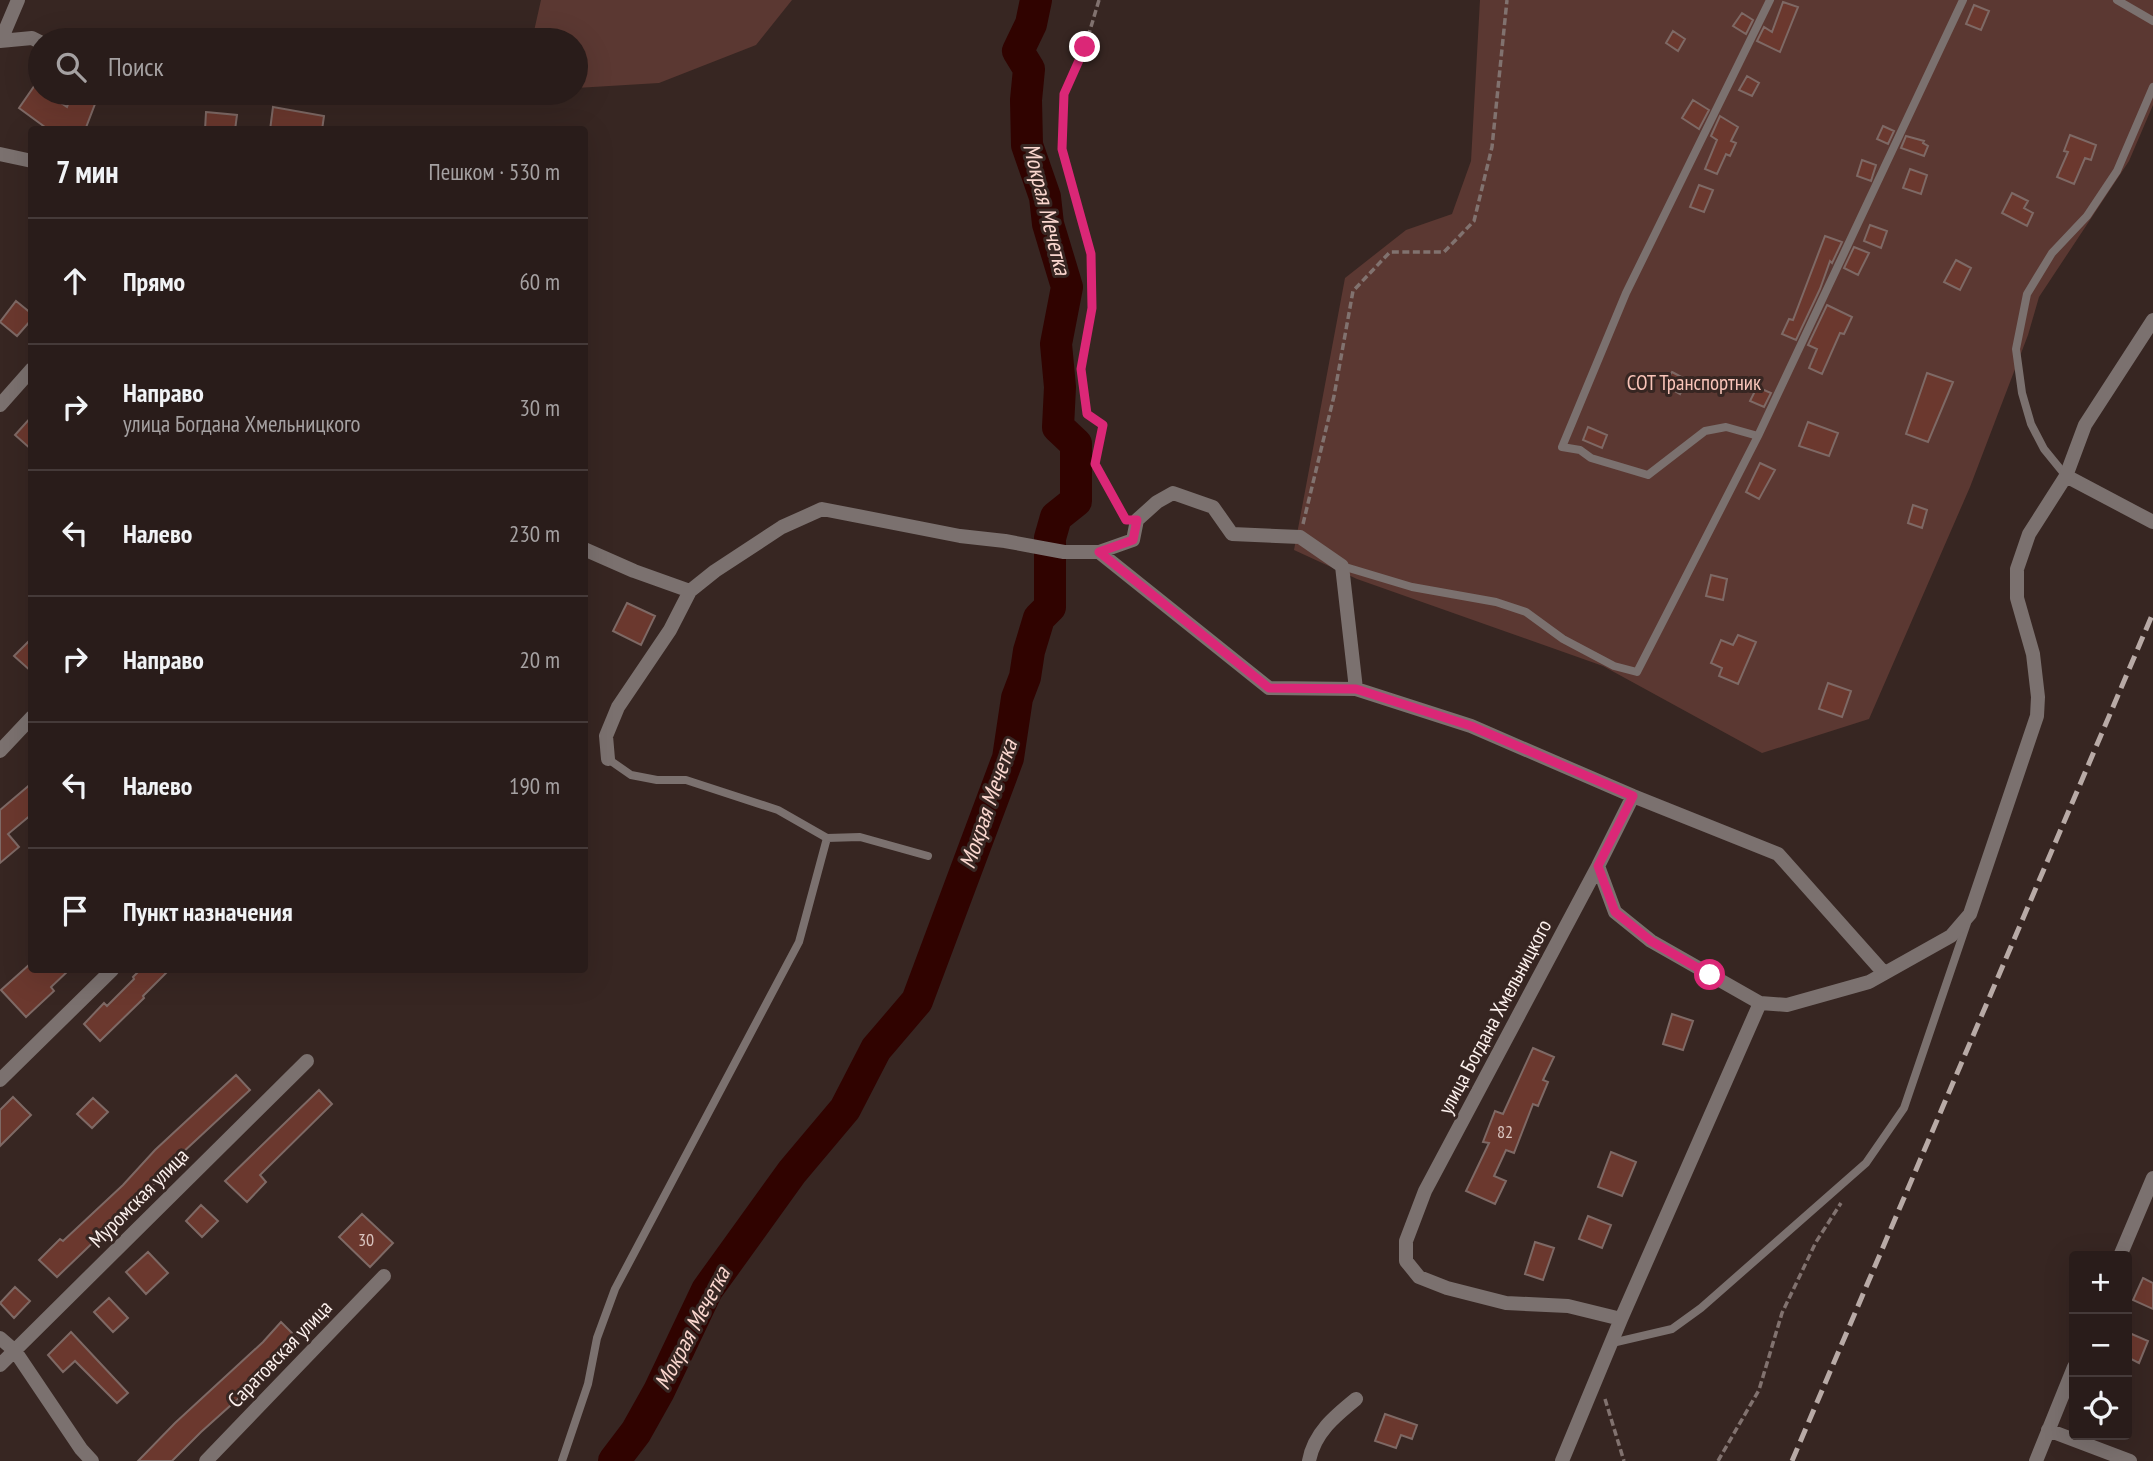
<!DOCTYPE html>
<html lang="ru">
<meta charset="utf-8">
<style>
:root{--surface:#291c1a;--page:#352927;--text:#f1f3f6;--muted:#a5a1a2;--line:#453a39}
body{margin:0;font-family:"PT Sans Narrow",sans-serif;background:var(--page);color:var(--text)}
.controls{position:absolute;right:21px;bottom:21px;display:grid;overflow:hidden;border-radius:7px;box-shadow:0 7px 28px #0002}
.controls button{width:63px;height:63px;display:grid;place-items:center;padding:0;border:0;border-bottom:2px solid var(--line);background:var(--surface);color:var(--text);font:35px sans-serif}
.stop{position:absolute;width:21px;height:21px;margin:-16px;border:5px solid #db2777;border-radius:50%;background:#fff}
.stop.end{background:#db2777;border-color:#fff;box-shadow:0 2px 7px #0008}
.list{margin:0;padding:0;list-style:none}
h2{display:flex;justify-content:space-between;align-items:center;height:91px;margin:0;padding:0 28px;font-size:30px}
h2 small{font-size:23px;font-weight:400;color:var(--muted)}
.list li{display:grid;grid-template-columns:46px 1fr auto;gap:21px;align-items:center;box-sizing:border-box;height:126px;padding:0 28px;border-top:2px solid var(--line)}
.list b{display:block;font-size:26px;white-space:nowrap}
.list p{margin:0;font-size:23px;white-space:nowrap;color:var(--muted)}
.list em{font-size:23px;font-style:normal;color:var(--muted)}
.icon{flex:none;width:38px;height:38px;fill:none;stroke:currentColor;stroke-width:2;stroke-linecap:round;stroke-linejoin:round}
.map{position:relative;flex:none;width:2153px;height:1461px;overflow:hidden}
.search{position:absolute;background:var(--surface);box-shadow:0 7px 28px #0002;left:28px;top:28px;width:560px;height:77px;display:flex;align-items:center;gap:18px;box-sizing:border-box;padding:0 24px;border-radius:38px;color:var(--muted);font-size:26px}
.panel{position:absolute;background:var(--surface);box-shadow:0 7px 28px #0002;left:28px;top:126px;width:560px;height:847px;border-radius:7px}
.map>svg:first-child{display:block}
.green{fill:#5b3832}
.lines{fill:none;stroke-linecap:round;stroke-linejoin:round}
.river{stroke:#300300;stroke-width:32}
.building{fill:#6b382e;stroke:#7e6965;stroke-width:2}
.path{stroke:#81726f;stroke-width:3.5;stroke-dasharray:7 3.5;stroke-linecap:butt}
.lane{stroke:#7b716f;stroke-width:8}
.street{stroke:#7b716f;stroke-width:14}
.rail{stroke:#b8aaa6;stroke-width:5;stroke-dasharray:14 7;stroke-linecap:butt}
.route{stroke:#db2777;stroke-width:9}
.labels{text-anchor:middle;stroke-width:6;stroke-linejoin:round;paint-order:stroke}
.number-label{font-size:18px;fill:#d8c3be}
.park-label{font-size:21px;fill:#f9c4b9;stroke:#372622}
.street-label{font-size:21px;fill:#fdf1ee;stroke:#372622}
.water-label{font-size:23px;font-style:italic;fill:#fbd7cf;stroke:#372622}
</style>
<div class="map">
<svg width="2153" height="1461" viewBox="0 0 2153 1461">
<rect width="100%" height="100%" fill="#372622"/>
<path class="green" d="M541 0H792L756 45 659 83 576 88V40H532Z
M1480 0H2153V105L2129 161 2039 297 2028 335 1970 487 1869 719 1762 753 1603 666 1357 579 1294 550 1345 278 1406 230 1452 214 1471 161Z"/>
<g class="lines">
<path class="river" d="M614 1461 636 1432 659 1391 707 1290 792 1172 845 1109 876 1049 917 1001 1008 758 1017 698 1025 677 1029 651 1039 618 1050 607V538L1056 517 1076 501V444L1058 427 1060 387 1056 344 1067 287 1048 224 1045 197 1027 145 1026 100 1029 69 1018 51 1031 24 1036 0"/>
</g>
<path class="building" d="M1783 2 1798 7 1780 52 1757 41 1764 27 1772 32Z
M1974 5 1989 11 1981 30 1966 24Z
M1742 13 1753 20 1746 34 1733 26Z
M1673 31 1685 39 1678 51 1666 43Z
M1747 76 1759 83 1752 96 1739 90Z
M35 85 40 89V93H46L67 107 72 94 95 104 85 130H49L19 108Z
M1693 100 1709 110 1699 129 1682 118Z
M273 107 324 116 322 130H270Z
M206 112 237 115 235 130H205Z
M1720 116 1738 127 1731 141 1736 143 1730 156 1726 154 1717 174 1705 169 1717 140 1711 136Z
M1883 126 1894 131 1888 144 1877 139Z
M2070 135 2096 145 2091 160 2085 158 2074 184 2057 177 2068 152 2064 151Z
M1906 136 1924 141 1923 143 1928 146 1924 156 1901 148Z
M1862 160 1876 165 1871 181 1857 176Z
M1910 169 1927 175 1921 194 1903 188Z
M1699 185 1713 190 1704 212 1690 207Z
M2012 193 2028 201 2024 208 2033 213 2027 226 2002 213Z
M1870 225 1887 231 1881 248 1864 241Z
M1825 236 1842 242 1832 263 1830 261 1820 289 1796 340 1782 334 1789 319 1793 320Z
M1854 247 1869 253 1858 275 1844 268Z
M1956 260 1971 268 1960 290 1944 282Z
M16 301 32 314V319L17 336 0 322Z
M1827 305 1852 317 1844 334 1840 333 1822 374 1809 368 1817 349 1808 345Z
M1672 372 1687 380 1680 394 1664 385Z
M1927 373 1953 382 1928 442 1906 434Z
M1757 387 1771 393 1764 407 1750 401Z
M32 416V450L15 435Z
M1808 422 1838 433 1829 456 1799 446Z
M1588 427 1607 435 1602 448 1583 440Z
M1760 463 1775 470 1759 499 1746 492Z
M1913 505 1927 510 1922 528 1908 523Z
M1711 575 1727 579 1723 600 1706 596Z
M627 603 655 616 641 645 613 631Z
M1738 635 1756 642 1738 684 1719 676 1722 668 1711 663 1721 640 1733 645Z
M32 638V672L14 656Z
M1828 683 1851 691 1842 717 1819 709Z
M32 783V814L8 834 19 847 0 863V810Z
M30 964 32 970H69L51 987 54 991 26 1017 1 990Z
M140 970H169L143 996 144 998 100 1041 84 1024 104 1003 107 1006 134 979 133 977Z
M1672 1014 1693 1021 1683 1050 1663 1044Z
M1533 1048 1554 1057 1543 1080 1548 1082 1538 1106 1533 1104 1514 1153 1506 1150 1494 1176 1506 1181 1495 1204 1466 1191 1489 1143 1483 1142 1495 1111 1503 1114Z
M236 1075 250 1090 152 1181 154 1184 57 1277 39 1260 60 1239 63 1241 123 1185 155 1150Z
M319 1090 332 1104 260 1175 266 1182 247 1202 225 1181Z
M13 1097 31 1115 0 1146V1110Z
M93 1098 108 1112 92 1128 77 1114Z
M1611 1152 1636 1162 1622 1196 1598 1187Z
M201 1205 218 1221 202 1237 186 1221Z
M362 1214 393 1243 370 1267 339 1237Z
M1588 1216 1611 1225 1602 1248 1579 1239Z
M1535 1242 1554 1248 1543 1280 1525 1274Z
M148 1252 168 1273 146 1294 126 1272Z
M2143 1278 2153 1283V1309L2133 1300Z
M15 1287 30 1301 14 1318 0 1303Z
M109 1298 128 1318 113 1332 94 1312Z
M281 1322 299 1340 278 1363 201 1432 172 1461H138L175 1423 263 1342Z
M71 1332 128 1393 117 1403 75 1361 63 1372 48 1355Z
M2127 1332 2148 1341 2139 1363 2127 1357Z
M1385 1414 1417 1425 1412 1439 1401 1435 1396 1448 1375 1441Z"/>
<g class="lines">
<path class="path" d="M1099 0 1085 47 1064 94 1062 149 1091 254 1092 308 1081 369 1087 414 1103 425 1095 464 1124 515
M1303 524 1334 396 1353 291 1390 252H1444L1474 221 1492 147 1507 0
M1605 1399 1624 1461
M1718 1461 1759 1390 1782 1313 1816 1242 1841 1203"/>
<path class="lane" d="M2117 0 2153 21
M1758 436 1726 427 1705 431 1648 475 1591 458 1580 450 1562 447 1626 293 1770 0
M2066 476 2044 449 2031 424 2022 393 2016 349 2027 294 2052 253 2087 216 2117 171 2153 87
M1342 566 1412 587 1496 602 1526 612 1563 639 1614 666 1637 672 1758 436 1963 0
M608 759 631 775 657 780H686L778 810 827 838 860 837 928 856
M1612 1343 1672 1329 1701 1308 1866 1163 1904 1108 1967 923
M562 1461 588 1384 597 1338 615 1289 799 942 827 838"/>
<path class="street" d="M1 40 18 0
M0 41 32 38 40 42
M0 154 32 161
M0 405 32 369
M2066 476 2153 522
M584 549 634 571 690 591 715 571 782 527 822 509 960 536 1005 541 1064 552H1099L1133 540 1137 520 1157 502 1173 493 1213 507 1232 534 1300 537 1342 566 1356 689
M1099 552 1269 688 1356 689 1471 726 1633 796 1778 854 1884 973
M0 751 32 717
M608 759 606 736 618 707 670 630 690 591
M1598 866 1615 912 1651 941 1760 1003 1787 1005 1869 982 1951 936 1970 914 2037 716 2038 697 2033 654 2017 598V569L2029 534 2066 476 2085 425 2153 320
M0 1080 112 970
M2120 1256 2153 1178
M1621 1319 1568 1306 1506 1303 1447 1288 1419 1277 1406 1261V1241L1425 1191 1598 866 1633 796
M0 1338 15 1351 81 1449 92 1461
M0 1365 307 1061
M2048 1430 2130 1461
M206 1461 384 1276
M1309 1461C1314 1433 1335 1416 1356 1399
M1562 1461 1621 1319 1760 1003
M2036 1461 2074 1367"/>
<path class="rail" d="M1792 1461 2153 613"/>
</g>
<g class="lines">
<path class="route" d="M1085 47 1064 94 1062 149 1091 254 1092 308 1081 369 1087 414 1103 425 1095 464 1126 520H1137L1133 540 1099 552 1269 688 1356 689 1471 726 1633 796 1598 866 1615 912 1651 941 1710 975"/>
</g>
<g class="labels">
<g class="number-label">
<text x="1505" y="1138">82</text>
<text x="366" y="1246">30</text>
</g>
<g class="park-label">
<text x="1694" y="390">СОТ Транспортник</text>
</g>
<g class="street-label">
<text transform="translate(1495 1017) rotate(-62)" y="7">улица Богдана Хмельницкого</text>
<text transform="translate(139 1198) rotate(-45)" y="7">Муромская улица</text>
<text transform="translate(280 1354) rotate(-46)" y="7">Саратовская улица</text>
</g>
<g class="water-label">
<text transform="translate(1047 209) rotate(76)" y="8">Мокрая Мечетка</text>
<text transform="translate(988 804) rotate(-71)" y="8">Мокрая Мечетка</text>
<text transform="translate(692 1328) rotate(-62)" y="8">Мокрая Мечетка</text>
</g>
</g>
</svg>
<div class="controls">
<button>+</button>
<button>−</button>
<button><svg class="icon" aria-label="locate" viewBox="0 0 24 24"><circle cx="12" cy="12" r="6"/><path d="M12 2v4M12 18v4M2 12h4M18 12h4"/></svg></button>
</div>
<div class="stop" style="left:1710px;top:975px"></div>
<div class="stop end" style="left:1085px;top:47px"></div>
<div class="search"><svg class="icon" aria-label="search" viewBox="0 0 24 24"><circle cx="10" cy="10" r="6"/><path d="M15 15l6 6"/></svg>Поиск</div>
<section class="panel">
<h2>7 мин<small>Пешком · 530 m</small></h2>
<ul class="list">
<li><svg class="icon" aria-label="ahead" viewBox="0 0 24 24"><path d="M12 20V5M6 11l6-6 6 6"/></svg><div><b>Прямо</b></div><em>60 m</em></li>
<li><svg class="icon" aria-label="right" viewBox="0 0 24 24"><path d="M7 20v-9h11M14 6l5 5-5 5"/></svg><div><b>Направо</b><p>улица Богдана Хмельницкого</p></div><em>30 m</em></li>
<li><svg class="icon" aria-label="left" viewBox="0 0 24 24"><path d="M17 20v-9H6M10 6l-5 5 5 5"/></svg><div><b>Налево</b></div><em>230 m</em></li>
<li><svg class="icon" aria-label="right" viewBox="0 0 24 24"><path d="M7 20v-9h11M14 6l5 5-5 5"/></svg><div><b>Направо</b></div><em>20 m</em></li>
<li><svg class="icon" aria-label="left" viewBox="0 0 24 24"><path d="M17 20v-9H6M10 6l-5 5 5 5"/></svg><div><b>Налево</b></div><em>190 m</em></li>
<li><svg class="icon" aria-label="arrive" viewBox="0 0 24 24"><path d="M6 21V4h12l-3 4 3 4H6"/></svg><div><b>Пункт назначения</b></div></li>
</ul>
</section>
</div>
